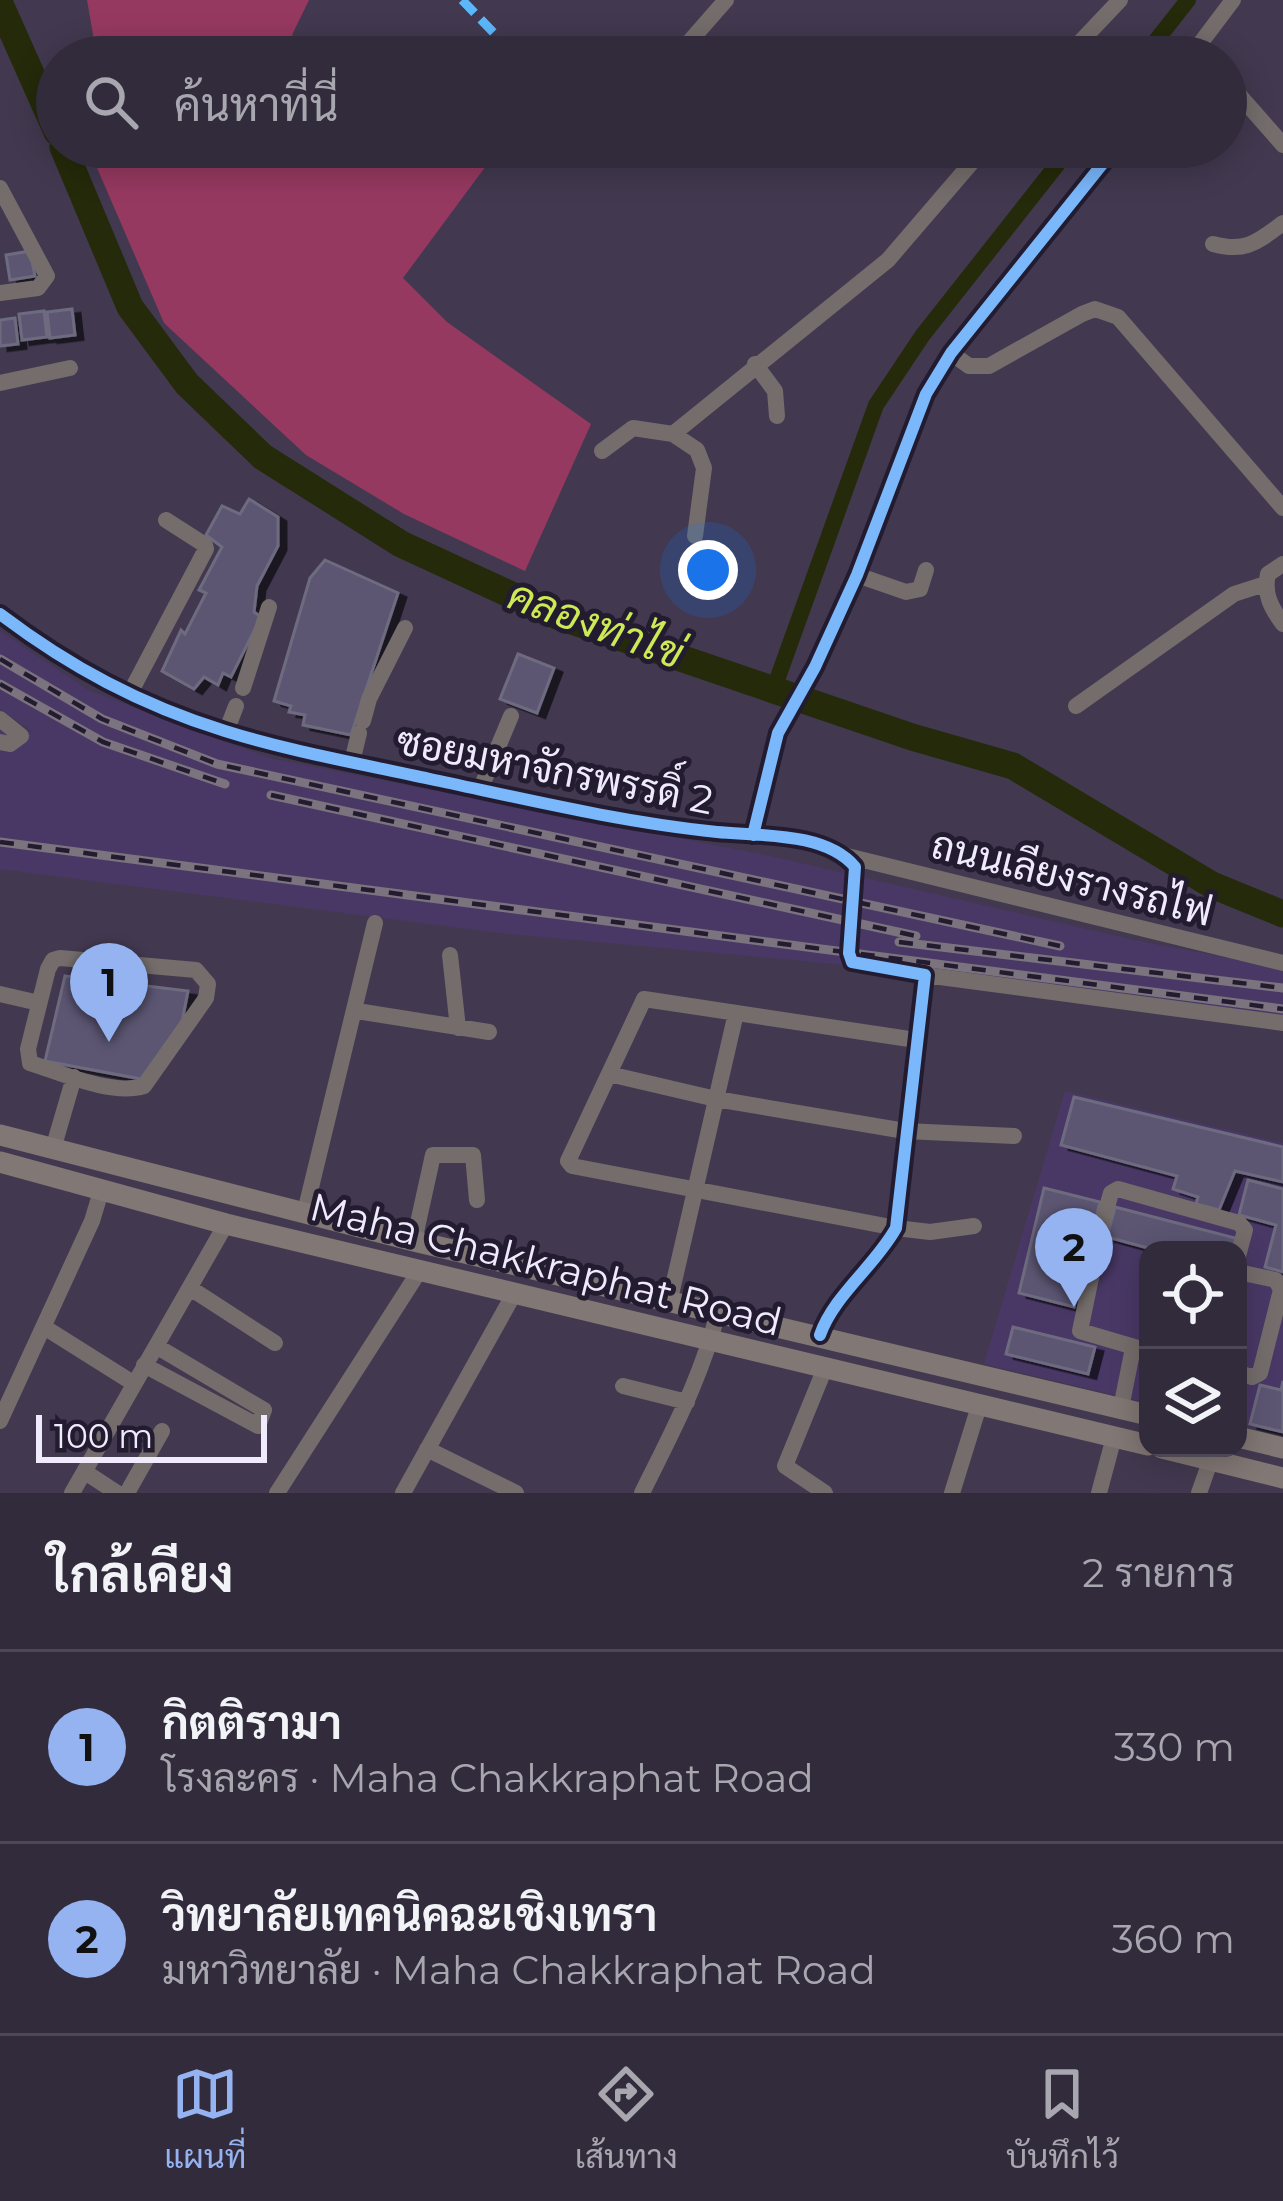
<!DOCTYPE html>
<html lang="th">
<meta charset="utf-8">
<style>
:root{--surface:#322b3c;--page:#3d3747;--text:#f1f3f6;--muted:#a8a7af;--line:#4d4756;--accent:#95b2f1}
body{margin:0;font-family:Montserrat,Sarabun,sans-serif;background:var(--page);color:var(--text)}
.controls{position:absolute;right:36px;bottom:36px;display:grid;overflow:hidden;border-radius:24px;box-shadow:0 6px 30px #0003}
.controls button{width:108px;height:108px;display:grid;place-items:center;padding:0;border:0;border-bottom:3px solid var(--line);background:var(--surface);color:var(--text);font:60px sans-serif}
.scale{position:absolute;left:36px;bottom:30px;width:231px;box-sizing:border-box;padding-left:12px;border:6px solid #f0ebfc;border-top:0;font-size:33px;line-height:42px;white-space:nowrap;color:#f0ebfc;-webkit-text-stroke:9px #231c30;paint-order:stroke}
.you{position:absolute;left:708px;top:570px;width:42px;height:42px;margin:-30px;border:9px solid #fff;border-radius:50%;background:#1a73e8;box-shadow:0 0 0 18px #1a73e833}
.badge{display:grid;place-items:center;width:78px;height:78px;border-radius:50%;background:var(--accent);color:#111;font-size:39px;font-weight:700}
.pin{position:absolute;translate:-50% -99px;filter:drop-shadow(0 3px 6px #0008)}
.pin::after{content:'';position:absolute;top:63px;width:42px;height:36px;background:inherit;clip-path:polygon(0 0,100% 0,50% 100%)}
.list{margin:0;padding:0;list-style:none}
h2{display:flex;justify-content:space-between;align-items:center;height:156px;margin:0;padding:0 48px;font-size:51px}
h2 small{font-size:39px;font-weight:400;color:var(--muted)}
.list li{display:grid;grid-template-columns:78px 1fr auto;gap:36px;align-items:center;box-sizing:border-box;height:192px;padding:0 48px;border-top:3px solid var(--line)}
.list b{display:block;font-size:45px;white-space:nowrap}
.list p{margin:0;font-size:39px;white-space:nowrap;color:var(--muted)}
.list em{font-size:39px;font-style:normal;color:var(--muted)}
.icon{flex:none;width:66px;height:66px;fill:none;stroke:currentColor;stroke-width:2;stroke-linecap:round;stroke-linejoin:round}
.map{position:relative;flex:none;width:1283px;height:1493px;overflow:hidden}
.search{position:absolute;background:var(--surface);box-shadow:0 6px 30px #0003;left:36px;right:36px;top:36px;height:132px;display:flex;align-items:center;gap:30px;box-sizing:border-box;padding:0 42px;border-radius:66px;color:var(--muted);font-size:45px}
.sheet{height:540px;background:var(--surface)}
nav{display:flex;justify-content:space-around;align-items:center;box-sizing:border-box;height:168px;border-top:3px solid var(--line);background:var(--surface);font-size:33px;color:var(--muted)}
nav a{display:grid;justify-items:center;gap:6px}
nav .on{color:var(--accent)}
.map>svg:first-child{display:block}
.built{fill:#493866}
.forest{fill:#963960}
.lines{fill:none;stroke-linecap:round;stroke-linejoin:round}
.canal{stroke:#252a0a;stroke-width:16}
.river{stroke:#252a0a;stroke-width:27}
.building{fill:#5b5773;stroke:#6e6b7f;stroke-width:3;filter:url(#shadow)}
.minor{stroke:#746d6c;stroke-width:16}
.major{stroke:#817774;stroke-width:21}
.rail-casing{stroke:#7b747e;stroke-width:9}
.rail{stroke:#231c30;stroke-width:4.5;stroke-dasharray:14;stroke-linecap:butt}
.quiet{stroke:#5cb8fa;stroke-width:9;stroke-dasharray:18 9;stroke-linecap:butt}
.cycleway-casing{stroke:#231c30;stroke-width:20}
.cycleway{stroke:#7ab7fb;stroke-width:12}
.labels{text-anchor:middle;stroke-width:10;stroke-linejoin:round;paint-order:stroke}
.street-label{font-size:39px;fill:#f0ebfc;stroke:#231c30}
.water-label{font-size:42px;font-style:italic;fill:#cde953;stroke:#231c30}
</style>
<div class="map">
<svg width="1283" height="1493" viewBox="0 0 1283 1493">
<defs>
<filter id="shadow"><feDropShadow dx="8" dy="4.5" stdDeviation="0" flood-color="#0009"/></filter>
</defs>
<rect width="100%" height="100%" fill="#423950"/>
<path class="built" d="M0 631 88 690 269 758 770 856 1134 940 1283 969V1017L966 976 500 933 0 869V730L33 732 0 709Z
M1065 1091 1283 1143V1434L1238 1424V1250H1148V1403L984 1364Z"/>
<path class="forest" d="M87 0H309L292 35 317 57H97Z
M88 147H500L403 278 447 322 591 424 525 571 404 514 306 455 164 323Z"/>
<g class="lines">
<path class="canal" d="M1143 57 1188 0
M773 691 876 405 922 336 1071 147"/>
<path class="river" d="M0 4 57 132
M63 147 130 307 187 384 263 457 401 544 557 616 912 737 1013 766 1212 885 1283 914"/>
</g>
<path class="building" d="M30 251 35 276 10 280 6 255Z
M72 309 75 335 50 338 47 312Z
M44 311 47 337 22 340 19 314Z
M15 318 18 344 0 346V320Z
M249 499 278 517V546L257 586 254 612 261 617 231 677 223 673 218 685 204 677 194 689 162 671 181 630 185 634 206 593 199 590 222 547 206 535 222 506 240 514Z
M325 560 398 593 351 735 303 725 305 715 289 712 291 706 274 701 310 578Z
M518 654 554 668 537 713 500 699Z
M65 976 188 991 182 1022 141 1079 45 1061Z
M1074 1097 1283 1147V1182L1235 1171 1219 1210 1196 1204 1198 1197 1173 1189 1177 1176 1061 1145Z
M1248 1180 1283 1189V1272L1265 1267 1276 1225 1239 1215Z
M1044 1188 1100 1202 1074 1307 1019 1293Z
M1115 1207 1239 1239 1236 1250H1155L1107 1237Z
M1013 1327 1095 1347 1088 1374 1006 1354Z
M1283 1381V1432L1250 1424 1260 1385 1281 1390Z"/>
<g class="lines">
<path class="minor" d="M676 57 726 0
M1066 57 1120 0
M1190 57 1233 0
M1226 80 1283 145
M559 147 574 152 596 147
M0 188 47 276 38 288 0 293
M1213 244C1246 253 1257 242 1283 223
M951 353 969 366H989L1082 314 1095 309 1118 317 1283 508
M755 364 775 391 777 416
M0 383 70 368
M673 434 697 450 704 468 695 536
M602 451 633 428 673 434 888 260 985 147
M1283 564 1268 574C1263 594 1272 609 1283 624
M857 575 906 592 920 589 926 570
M0 614C70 667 141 705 225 731 292 752 362 764 430 779 525 799 620 822 717 832 760 836 826 832 855 867L849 953 852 962 925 975 896 1228C875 1266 834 1295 820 1335
M243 688 269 607
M129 695 206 549 205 545 166 520
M1076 706 1234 594 1265 584
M0 719 21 736 10 744 0 742
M363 721 369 699 405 628
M226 732 236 706
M352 762 359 733
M480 790 511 716
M753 835 778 733 815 667 857 575 926 394 951 353 1116 147
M847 856 1283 963
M450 955 458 1028
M60 958 196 970 208 984 206 998 144 1086C111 1096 62 1073 30 1063L28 1049 48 969 53 960Z
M925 975 1283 1023
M0 994 39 1003
M357 1011 489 1032
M916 1040 644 999 568 1161 572 1166 896 1228 930 1232 974 1226
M609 1074 716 1099 905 1131 1014 1136
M53 1149 74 1077
M305 1212 375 923
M1101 1228 1111 1193 1118 1189 1239 1223 1245 1230 1238 1256
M414 1241 433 1155H473L477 1200
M1097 1249 1080 1331 1148 1351
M1238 1272 1276 1280 1281 1290 1260 1373 1252 1377 1238 1373
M190 1288 275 1343
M670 1299 736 1013
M44 1327 133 1383
M144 1365 258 1426 264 1410 156 1346
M825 1368 785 1466 825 1493
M623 1386 687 1402
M1121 1408 1133 1348
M0 1421 92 1221 102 1188
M427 1449 516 1493
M85 1472 117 1493
M72 1493 226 1224
M127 1493 162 1431
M277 1493 420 1270
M403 1493 515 1292
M642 1493C671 1434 703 1375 718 1311
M952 1493 979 1406
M1099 1493 1114 1437
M1199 1493 1211 1459"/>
<path class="major" d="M0 1135 414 1241 1148 1415
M0 1162 226 1224 1148 1445
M1238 1437 1283 1448
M1162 1448 1283 1478"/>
<g class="rail-casing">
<path id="rail" d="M0 659 102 719 217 764 1060 946
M0 684 103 742 225 784
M271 795 916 936
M0 842 1283 1009
M899 942 1283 988"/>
</g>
<use href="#rail" class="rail"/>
<path class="quiet" d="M462 0 517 57"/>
<g class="cycleway-casing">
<path id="cycleway" d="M0 614C70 667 141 705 225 731 292 752 362 764 430 779 525 799 620 822 717 832 760 836 826 832 855 867L849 953 852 962 925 975 896 1228C875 1266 834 1295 820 1335
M753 835 778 733 815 667 857 575 926 394 951 353 1116 147"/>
</g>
<use href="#cycleway" class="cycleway"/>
</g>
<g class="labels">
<g class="street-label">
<text transform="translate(555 770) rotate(11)" y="14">ซอยมหาจักรพรรดิ์ 2</text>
<text transform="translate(1072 878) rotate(14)" y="14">ถนนเลียงรางรถไฟ</text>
<text transform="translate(546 1264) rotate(14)" y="14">Maha Chakkraphat Road</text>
</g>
<g class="water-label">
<text transform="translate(596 624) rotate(20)" y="15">คลองท่าไข่</text>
</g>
</g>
</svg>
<div class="controls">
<button><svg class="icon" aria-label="locate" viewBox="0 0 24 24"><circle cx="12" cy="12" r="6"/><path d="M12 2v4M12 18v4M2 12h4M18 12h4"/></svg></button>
<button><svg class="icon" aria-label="layers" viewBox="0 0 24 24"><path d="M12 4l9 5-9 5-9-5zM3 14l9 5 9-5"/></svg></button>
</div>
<div class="scale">100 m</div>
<div class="you"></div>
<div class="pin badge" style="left:109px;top:1042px">1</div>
<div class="pin badge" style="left:1074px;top:1307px">2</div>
<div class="search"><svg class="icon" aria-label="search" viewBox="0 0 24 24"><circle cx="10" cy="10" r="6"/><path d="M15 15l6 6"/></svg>ค้นหาที่นี่</div>
</div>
<section class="sheet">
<h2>ใกล้เคียง<small>2 รายการ</small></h2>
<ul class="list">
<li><span class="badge">1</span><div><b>กิตติรามา</b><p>โรงละคร · Maha Chakkraphat Road</p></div><em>330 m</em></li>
<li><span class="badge">2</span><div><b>วิทยาลัยเทคนิคฉะเชิงเทรา</b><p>มหาวิทยาลัย · Maha Chakkraphat Road</p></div><em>360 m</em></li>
</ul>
</section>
<nav>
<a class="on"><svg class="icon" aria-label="map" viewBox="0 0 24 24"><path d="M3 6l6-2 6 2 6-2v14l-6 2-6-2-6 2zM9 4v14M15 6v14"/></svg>แผนที่</a>
<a><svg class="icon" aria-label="directions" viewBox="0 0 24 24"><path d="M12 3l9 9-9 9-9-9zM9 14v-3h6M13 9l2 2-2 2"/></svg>เส้นทาง</a>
<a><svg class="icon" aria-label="saved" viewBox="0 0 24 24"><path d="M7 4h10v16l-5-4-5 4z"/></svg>บันทึกไว้</a>
</nav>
